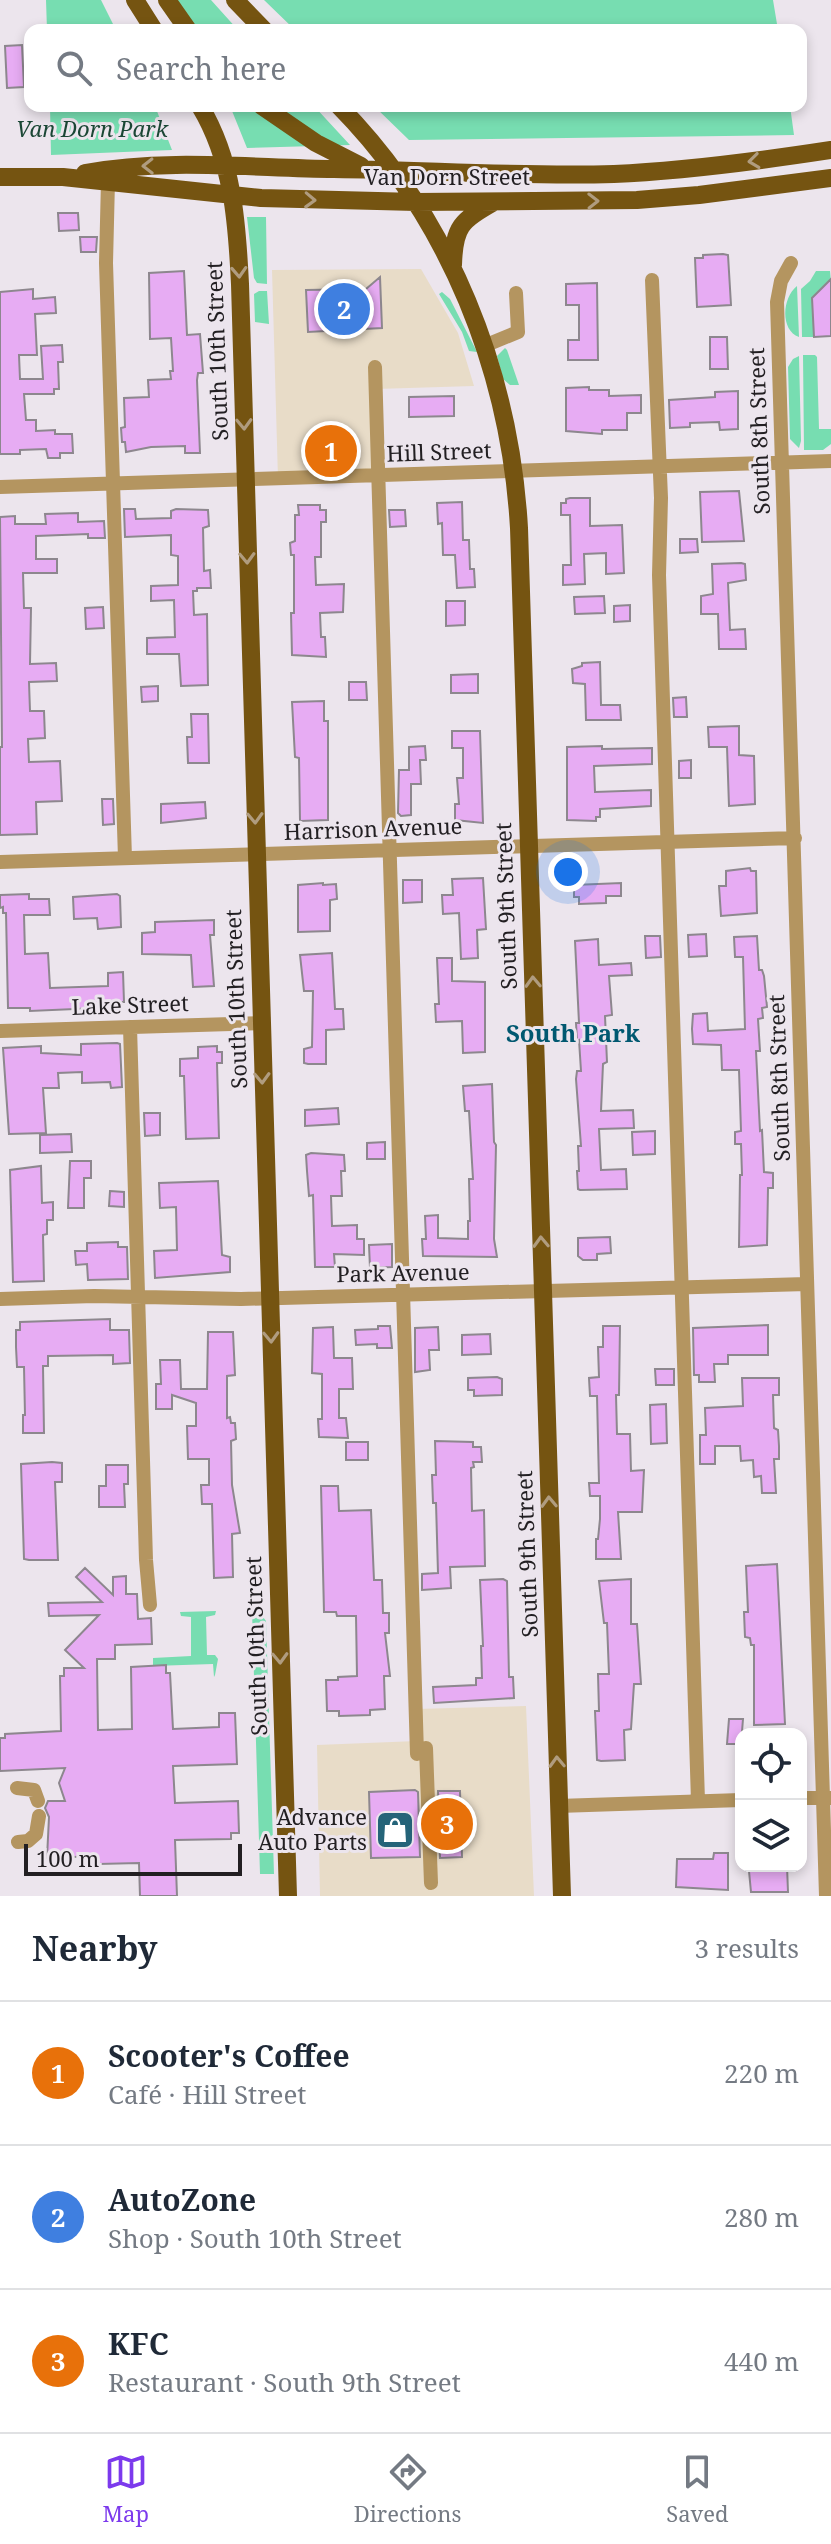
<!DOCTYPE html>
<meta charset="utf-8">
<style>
:root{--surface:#fff;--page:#f6f6f7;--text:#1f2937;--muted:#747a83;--line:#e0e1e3;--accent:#7c3aed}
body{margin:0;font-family:"Noto Serif",serif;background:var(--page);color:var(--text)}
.controls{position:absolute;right:24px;bottom:24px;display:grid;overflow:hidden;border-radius:16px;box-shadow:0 4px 12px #0003}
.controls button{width:72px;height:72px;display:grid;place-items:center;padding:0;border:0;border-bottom:2px solid var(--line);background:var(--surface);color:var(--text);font:40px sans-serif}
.scale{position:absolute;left:24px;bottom:20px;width:218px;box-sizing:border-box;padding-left:8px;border:4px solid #221f22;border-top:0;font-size:22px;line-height:28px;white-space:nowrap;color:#221f22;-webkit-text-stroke:6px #ece5ed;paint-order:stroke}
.you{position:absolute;left:568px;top:872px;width:28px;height:28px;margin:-20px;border:6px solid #fff;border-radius:50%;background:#1a73e8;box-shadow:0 0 0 12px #1a73e833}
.badge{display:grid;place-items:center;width:52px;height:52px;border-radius:50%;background:var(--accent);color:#fff;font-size:26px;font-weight:700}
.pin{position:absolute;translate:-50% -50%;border:4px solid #fff;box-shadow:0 2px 8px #0006}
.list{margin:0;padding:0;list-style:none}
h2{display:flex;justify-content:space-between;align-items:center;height:104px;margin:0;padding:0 32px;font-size:34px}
h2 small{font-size:26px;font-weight:400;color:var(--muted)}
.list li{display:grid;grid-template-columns:52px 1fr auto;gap:24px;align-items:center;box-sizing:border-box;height:144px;padding:0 32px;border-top:2px solid var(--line)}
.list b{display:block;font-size:30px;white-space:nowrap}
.list p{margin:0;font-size:26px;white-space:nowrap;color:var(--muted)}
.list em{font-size:26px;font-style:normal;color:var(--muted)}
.icon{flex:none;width:44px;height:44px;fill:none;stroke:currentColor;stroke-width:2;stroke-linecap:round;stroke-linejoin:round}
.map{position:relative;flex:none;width:831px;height:1896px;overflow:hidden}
.search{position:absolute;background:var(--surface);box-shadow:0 4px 12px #0003;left:24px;right:24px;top:24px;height:88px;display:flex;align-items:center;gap:20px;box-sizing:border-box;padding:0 28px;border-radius:16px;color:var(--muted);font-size:30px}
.sheet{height:536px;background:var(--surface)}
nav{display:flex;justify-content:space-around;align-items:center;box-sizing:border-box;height:112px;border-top:2px solid var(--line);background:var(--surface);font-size:22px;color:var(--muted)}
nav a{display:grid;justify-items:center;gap:4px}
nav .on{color:var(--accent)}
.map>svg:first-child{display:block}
.commercial{fill:#e8dcc8}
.green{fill:#77ddb1}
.building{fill:#e7acf3;stroke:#8d878e;stroke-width:2}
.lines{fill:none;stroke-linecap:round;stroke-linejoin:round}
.minor{stroke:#b49560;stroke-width:14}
.major{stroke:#755411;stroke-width:18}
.oneway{stroke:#b09c7f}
.labels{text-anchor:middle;stroke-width:6;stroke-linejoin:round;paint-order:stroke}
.park-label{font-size:22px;font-style:italic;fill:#1b4735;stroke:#ece5ed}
.street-label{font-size:22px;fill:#221f22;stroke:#ece5ed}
.poi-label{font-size:22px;fill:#221f22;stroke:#ece5ed;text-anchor:end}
.neighbourhood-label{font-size:24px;font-weight:bold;fill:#015870;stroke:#ece5ed}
</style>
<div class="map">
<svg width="831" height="1896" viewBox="0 0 831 1896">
<rect width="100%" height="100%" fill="#ece5ed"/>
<path class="commercial" d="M421 269 458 333 474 386 376 389 379 476 278 479 272 270Z
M526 1706 534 1896H320L317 1745 417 1741 416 1709Z"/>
<path class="green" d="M46 0H101L116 30H47Z
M161 0H211L238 30H182Z
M264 0H773L778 30H295Z
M50 106H155L172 150 51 155Z
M230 106H314L350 145 247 148Z
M374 106H790L794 135 409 140Z
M247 217H266L267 284 257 283 254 278Z
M816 271H830L831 282 813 298 814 337H802L801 289 810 281Z
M797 286 799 337C780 330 782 298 797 286Z
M259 291H267L269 324 255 322 254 294Z
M442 292 450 299 477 352 469 351 462 332 439 294Z
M505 348 507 350 519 385H510L503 379 497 356Z
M803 355H815L817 357 819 429H831V444L823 450H804Z
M799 356 801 441 799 448 790 439 788 367 793 359Z
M216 1611 215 1615 206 1617 207 1655H215L218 1659 215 1675 214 1677 213 1664 153 1666V1658L191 1656V1617L181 1616 180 1612Z
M252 1611 260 1613 266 1621 274 1874H260Z"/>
<path class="building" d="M22 45 24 87 7 88 5 46Z
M58 213H78L79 230 59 231Z
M80 237H97L96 252H81Z
M723 254 728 255 731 305 697 307 695 258H703V255Z
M184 271 187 335 200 334 203 373H198L197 380 200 453H185V446L151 447 126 452 125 442H122L121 428 125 427 124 398 149 397 148 380 171 379 170 371H173L171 338 150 339 149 273Z
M380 277 382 328 308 332 306 290 366 289Z
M831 279V336L814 337 812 298Z
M597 283 598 360H568V340H579V305H566V284Z
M33 289V299L55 297 56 313 35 314 37 355H19L20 379H43L41 346 62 345 63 362H58L59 389H54V394H24L26 420H36V431L55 430V434H72L73 453H60V458H48L46 449 20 450V454H0V292Z
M710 337H727L728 369H710Z
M589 387V390H609V396L641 395V413H627V430H602V434L566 431V388Z
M738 391V429L720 430 719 422 690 423V427L670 428 669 400 715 397V392Z
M454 396V416L409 417V397Z
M739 491 744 541 702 542 700 492Z
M570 498H590V526L622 525 624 573 606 574V553L584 554 585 584 563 585V565H571L570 515H561V503H566V499Z
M462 502 463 540H469L470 569H474L475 587 457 588 455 555H443L442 523 438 524 437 503Z
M298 505H320V510H326V522H321V557H315L316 585 344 584 343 612 320 613 321 637H325L326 657 292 655 291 613H294V555H291L290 543 295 541V515H299Z
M124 509H135L136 519 171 518V511L176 509 208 510 209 526 203 528 204 571 210 570 211 588H197V591H193L194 615 207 614 208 685 181 686 179 654H147V638L175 637 174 600 151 601V586L178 585V556L171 555V535L125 537Z
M389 510H405L406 526 390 527Z
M78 513V522L104 521 105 538H88V534L36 536V559H57V573H23L24 608H31L30 664 56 663 57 681 29 682 30 711H44L45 738 28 739 29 762 60 761 62 801 36 802 37 834 0 835V747H2L0 517 15 516V524H46L45 514Z
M680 539H697L698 552 680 553Z
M741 563 745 564 746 580 728 583 730 630 745 629 746 649H719L718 614H701V596L713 594 712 564Z
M604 596 605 613 575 614 574 597Z
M446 601H465V625L446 626Z
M630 605V621L614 622V606Z
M103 607 104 628 86 629 85 608Z
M600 662 601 705H620L621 720H586L585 684 573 683 572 669 582 666V663Z
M478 674V693H451V675Z
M349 682H366L367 700H349Z
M158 686V701L142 702 141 687Z
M686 697 687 717H674L673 698Z
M324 701V721H328V820L300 821 299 758 295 757 292 702Z
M191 714H208L209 763H188L187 737H192Z
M739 726V755L754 756 755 804 729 806 727 747H709L708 727Z
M452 731H480L483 823 455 820V804H459L457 778H463V748H452Z
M425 746 426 760H420L421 784H411V815L401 816 398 813 399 770H409V747Z
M602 746V749L652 748V764L594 766 595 792 651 790V806L600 809V817H596V821L567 820V747Z
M691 760V778H679V761Z
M102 799H113L114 824 103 825Z
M205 802 206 818 161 823V804Z
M750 868 751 871H756L757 913 721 916 719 886H726V871Z
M483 878 486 929 477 930 478 958 461 959 459 913 443 914 442 895H453L452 879Z
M403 880H422V902L403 903Z
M323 883V885L336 884 337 899 330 900V931L298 932V885Z
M621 883V896H606V903L579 904V897H574V885Z
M29 894V899H49L50 915H24L25 954 48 953 50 988 108 986V973L123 972 124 1002H117V1006L98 1008 30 1011V1008H8L6 913H3V907L0 908V895Z
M117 894 120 896 121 927 98 929 97 918 74 919 73 897Z
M214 920V935H210L214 986 193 987 191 955 142 954V933L155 932V922Z
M706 934 707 956 689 957 688 935Z
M645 936H660L661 957 646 958Z
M757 936 759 970H762L764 976 767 1007 762 1008 763 1018 758 1019 760 1051H756L760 1131 762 1130 764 1172 773 1173V1188H768L767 1245 739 1247 740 1175H742L741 1144H735V1132L741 1131 739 1070H722L721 1045 693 1044 692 1029 693 1014 707 1013 708 1031 745 1029 743 957H735L734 937Z
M598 939 599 965 631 963 632 975 609 976 612 1015 605 1016 607 1062 603 1064 601 1111 633 1110 634 1128 599 1129 601 1170 626 1169 627 1189 580 1190 578 1189 577 1171H579L578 1146H581L576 1079 577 1071H581L579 1040 577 1041 576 1023H579L575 941Z
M332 953 335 1009H343L344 1029 326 1030V1064H308L304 1063V1049L312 1047 313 991H304L300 955Z
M437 958H452V981L485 982V1052L463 1053 462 1021 436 1022 435 1004H439Z
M117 1043 120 1044 122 1087 111 1088 110 1082 82 1083V1072L58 1073 59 1088H43L46 1133 9 1134 3 1048 41 1046V1053L81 1055V1044Z
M217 1046V1052H222V1063H217L219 1138 186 1139 184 1076H180V1059L198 1058V1047Z
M492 1084 494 1142 496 1145 494 1239 497 1257 423 1256 422 1239H426L425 1216 438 1215V1238L468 1239V1221H470L469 1179H473L469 1111H465L463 1086Z
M338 1108 339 1124 305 1126V1110Z
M144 1113H160V1135L145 1136Z
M655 1131V1154L633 1155 632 1132Z
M71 1134 72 1152 40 1153V1135Z
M385 1142V1159H367V1143Z
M311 1153 344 1155 345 1171H341L342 1196H331L332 1226 357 1225V1239H364V1255L334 1254 335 1267H315L313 1195 309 1196 307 1171 306 1155Z
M70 1161H91V1178H84V1208H68Z
M41 1166 42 1203 53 1202V1220H47V1234L43 1235 44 1281 13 1282 10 1170Z
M218 1181 222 1255 230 1257V1272L155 1278 154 1251 177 1250 176 1207 160 1208 159 1183Z
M110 1191 124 1192V1207L109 1206Z
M610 1237 611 1253 597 1254V1260H583L578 1256V1238Z
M118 1242V1247H127L128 1279 88 1280 87 1264 76 1265 75 1251H87V1243Z
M392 1244V1267L370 1268 369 1245Z
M110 1319V1330H129L130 1363 113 1364V1355L48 1356V1366H43L44 1433H23V1415H25L24 1367H17L16 1347V1330H20V1322Z
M768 1325V1355H728V1364H714L715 1382H699V1375H694L693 1328Z
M378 1326H390L392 1348H377V1344L356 1345 355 1330 378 1329Z
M603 1326H620L619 1395H616L617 1434H630L631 1471 644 1470 642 1512H618L621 1559H596V1539H598L600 1519V1496H590L589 1483H599L597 1396H590L589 1378 599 1377 598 1347H603Z
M333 1327 334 1358H352L353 1389H339V1418H346L348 1438 319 1437 318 1419H322V1374L312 1373 313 1328Z
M438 1327 439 1350H429L430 1370 415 1372V1328Z
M208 1332H233L235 1375 227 1376V1418L230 1417 231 1423H235L236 1439 231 1441 232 1485 240 1533 232 1534 233 1577 214 1578 212 1504H202L201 1485H209V1459H188L187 1426H196V1403L172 1395V1409H156V1384H161L160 1360H180L181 1389H207Z
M490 1334 491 1354 462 1355V1335Z
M655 1369H674V1385H656Z
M497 1377 502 1379V1395L474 1396V1390H468V1378Z
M742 1378H779V1395H773L774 1428 778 1430 779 1446V1459H774L776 1493H762L761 1476 754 1477 753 1460 741 1461 740 1446H715V1464H700V1435H706L705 1408 743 1406Z
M666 1404 667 1443 651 1444 650 1405Z
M435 1441 473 1442V1447H481L482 1462H473L474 1467 471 1468 472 1511 484 1510 485 1566 450 1567 451 1588 422 1590V1574L438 1573 436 1503H433L432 1475H436Z
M346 1442H368V1460H346Z
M52 1462 62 1463V1482H55L58 1560H29L24 1559 21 1464Z
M106 1465H128V1484H124L125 1507H99V1486H106Z
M321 1486H338L339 1511 371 1510 374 1580H382L383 1613H389V1633H385L390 1676H384L385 1709 370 1710V1715L339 1716V1711H327L326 1680H338V1677L357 1676 356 1616H337L336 1612H324Z
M777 1564 785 1724 754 1725V1645H751L750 1638 745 1637 744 1612H748L746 1566Z
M85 1568 113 1595V1577L126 1576V1594H137L138 1619 151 1618 152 1644 115 1645V1659H97L98 1730 132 1729 131 1667 166 1665V1673H170L173 1729 219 1727V1713H235L237 1764 173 1766 175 1803 238 1801 239 1833H231V1839L175 1840 177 1896H140L139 1863 98 1864 97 1856 47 1858 49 1817 45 1808 48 1801H65L59 1783 65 1768 0 1771V1738H5V1734L61 1731 60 1676H64V1668H84L65 1650 99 1615 49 1616 48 1603 102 1602 76 1577Z
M503 1579 507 1581 509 1677H513L514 1698 434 1703 433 1687 476 1685V1678H482L481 1646H483L480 1580Z
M631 1579V1624H637L641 1684H634L631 1729 624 1730 625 1760 601 1761 597 1760 595 1711H599L598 1674H609L607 1623H604L599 1581Z
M729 1719H743L741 1744H727Z
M415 1790 418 1792 420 1857 371 1858 369 1792Z
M438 1791H460L462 1857 440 1858Z
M714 1853H728V1890L676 1887 677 1859H713Z
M755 1866H787L788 1892H751L749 1871 755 1870Z"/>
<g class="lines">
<path class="minor" d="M108 181 106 263 125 858
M791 263 781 281 777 302 826 1896
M652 280 661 498 659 575 698 1801
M484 346 518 332 516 293
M375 367 417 1754
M0 487 831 461
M0 862 795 838
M130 1027 146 1560 150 1605
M0 1031 261 1023
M0 1299 94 1296 241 1299 807 1284
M426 1748 431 1883
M17 1788 34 1790 38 1801
M801 1798H831
M558 1806 741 1800
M18 1842 28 1841 36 1834 39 1816"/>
<path class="major" d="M135 0 154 30
M167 0 188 30
M235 0 264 30
M200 106C233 161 237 222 240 284L288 1896
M262 106 316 143 361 166
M339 106C450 219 510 372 519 528L562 1896
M85 173C167 158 251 168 334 169 427 170 520 177 614 174 686 171 759 161 831 150
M0 177H63L261 198 416 202 637 200 699 195 831 178
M453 265C454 226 461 221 494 202"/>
</g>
<defs><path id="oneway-chevron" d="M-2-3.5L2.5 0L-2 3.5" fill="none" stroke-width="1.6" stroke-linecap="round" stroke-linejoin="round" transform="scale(2)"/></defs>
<g class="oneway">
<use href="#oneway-chevron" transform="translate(754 161) rotate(173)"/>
<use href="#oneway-chevron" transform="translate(148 166) rotate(179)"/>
<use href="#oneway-chevron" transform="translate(310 200) rotate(2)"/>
<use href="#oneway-chevron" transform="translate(593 201) rotate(-1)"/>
<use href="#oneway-chevron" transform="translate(239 272) rotate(87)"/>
<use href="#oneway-chevron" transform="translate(244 424) rotate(88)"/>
<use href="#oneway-chevron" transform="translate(247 558) rotate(88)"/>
<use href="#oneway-chevron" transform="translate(255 818) rotate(88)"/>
<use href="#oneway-chevron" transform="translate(533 982) rotate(-92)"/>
<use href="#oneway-chevron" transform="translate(262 1078) rotate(88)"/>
<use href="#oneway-chevron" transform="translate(541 1242) rotate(-92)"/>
<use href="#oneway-chevron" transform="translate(271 1337) rotate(88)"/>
<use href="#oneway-chevron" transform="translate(549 1502) rotate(-92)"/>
<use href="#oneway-chevron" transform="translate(280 1658) rotate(88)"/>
<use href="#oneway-chevron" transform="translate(557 1762) rotate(-92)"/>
</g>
<defs>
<g id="shop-square" transform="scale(2)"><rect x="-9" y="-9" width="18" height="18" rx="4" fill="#256479" stroke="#ece5ed"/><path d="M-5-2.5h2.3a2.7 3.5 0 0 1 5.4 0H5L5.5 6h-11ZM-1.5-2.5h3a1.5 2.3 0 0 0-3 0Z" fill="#fff"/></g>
</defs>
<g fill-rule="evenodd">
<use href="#shop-square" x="395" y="1830"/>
</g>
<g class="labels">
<g class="park-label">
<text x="92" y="137">Van Dorn Park</text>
</g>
<g class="street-label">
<text x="447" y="185">Van Dorn Street</text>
<text transform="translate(217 351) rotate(-92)" y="8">South 10th Street</text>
<text transform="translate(759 431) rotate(-92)" y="8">South 8th Street</text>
<text transform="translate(439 452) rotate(-2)" y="8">Hill Street</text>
<text transform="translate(373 829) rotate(-2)" y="8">Harrison Avenue</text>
<text transform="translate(506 906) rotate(-92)" y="8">South 9th Street</text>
<text transform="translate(236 999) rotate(-92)" y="8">South 10th Street</text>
<text transform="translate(130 1005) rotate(-2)" y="8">Lake Street</text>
<text transform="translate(779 1078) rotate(-92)" y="8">South 8th Street</text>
<text transform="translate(403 1273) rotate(-1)" y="8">Park Avenue</text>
<text transform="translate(527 1554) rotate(-92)" y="8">South 9th Street</text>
<text transform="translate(256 1646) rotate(-92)" y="8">South 10th Street</text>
</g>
<g class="poi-label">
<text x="367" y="1825">Advance<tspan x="367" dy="25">Auto Parts</tspan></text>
</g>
<g class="neighbourhood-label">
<text x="573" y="1042">South Park</text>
</g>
</g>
</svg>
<div class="controls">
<button><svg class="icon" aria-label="locate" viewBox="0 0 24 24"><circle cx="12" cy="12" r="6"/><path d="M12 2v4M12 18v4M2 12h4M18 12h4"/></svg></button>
<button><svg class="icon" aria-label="layers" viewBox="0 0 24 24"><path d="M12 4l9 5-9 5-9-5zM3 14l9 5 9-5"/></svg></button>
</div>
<div class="scale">100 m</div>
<div class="you"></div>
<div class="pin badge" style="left:331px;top:451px;background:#e8710a">1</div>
<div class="pin badge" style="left:344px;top:309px;background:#3f7fe0">2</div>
<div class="pin badge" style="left:447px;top:1824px;background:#e8710a">3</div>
<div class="search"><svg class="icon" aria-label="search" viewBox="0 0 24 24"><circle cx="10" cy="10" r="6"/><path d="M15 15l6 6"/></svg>Search here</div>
</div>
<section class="sheet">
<h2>Nearby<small>3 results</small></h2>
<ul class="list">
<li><span class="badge" style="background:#e8710a">1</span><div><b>Scooter's Coffee</b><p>Café · Hill Street</p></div><em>220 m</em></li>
<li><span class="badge" style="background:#3f7fe0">2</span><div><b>AutoZone</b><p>Shop · South 10th Street</p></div><em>280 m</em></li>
<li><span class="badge" style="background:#e8710a">3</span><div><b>KFC</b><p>Restaurant · South 9th Street</p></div><em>440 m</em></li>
</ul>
</section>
<nav>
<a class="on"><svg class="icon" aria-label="map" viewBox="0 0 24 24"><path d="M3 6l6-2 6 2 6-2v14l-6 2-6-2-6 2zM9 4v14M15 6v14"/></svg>Map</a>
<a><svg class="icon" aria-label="directions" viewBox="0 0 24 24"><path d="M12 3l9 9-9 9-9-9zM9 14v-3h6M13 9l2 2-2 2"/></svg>Directions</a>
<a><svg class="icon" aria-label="saved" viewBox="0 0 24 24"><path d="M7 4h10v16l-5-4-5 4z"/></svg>Saved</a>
</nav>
